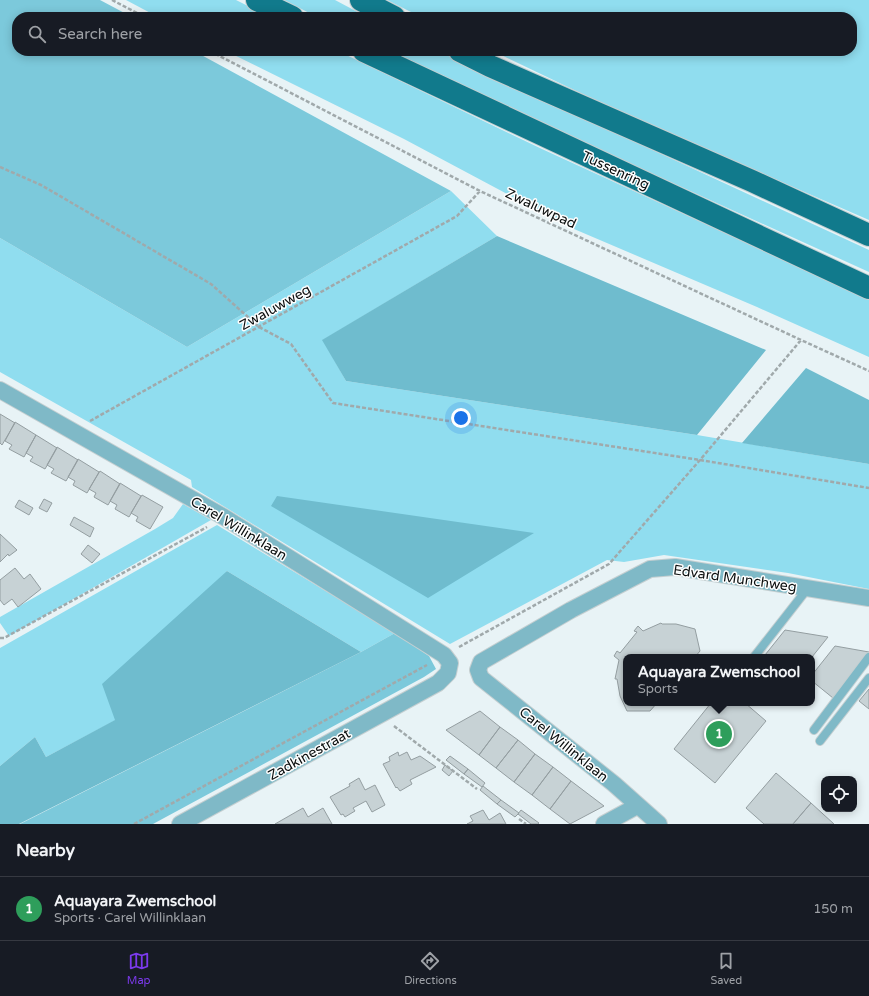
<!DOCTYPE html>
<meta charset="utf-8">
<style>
:root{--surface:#171b24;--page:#20242c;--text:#f1f3f6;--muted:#9ea1a6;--line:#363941;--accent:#7c3aed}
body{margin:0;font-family:"Varela Round",sans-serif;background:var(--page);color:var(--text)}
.controls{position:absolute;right:12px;bottom:12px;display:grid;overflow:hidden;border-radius:8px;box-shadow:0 2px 10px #0003}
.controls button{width:36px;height:36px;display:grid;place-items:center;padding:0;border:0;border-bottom:1px solid var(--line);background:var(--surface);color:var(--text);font:20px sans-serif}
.you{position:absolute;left:461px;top:418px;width:14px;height:14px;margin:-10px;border:3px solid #fff;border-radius:50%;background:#1a73e8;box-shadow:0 0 0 6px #1a73e833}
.badge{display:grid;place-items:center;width:26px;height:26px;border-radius:50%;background:var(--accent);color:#fff;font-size:13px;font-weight:700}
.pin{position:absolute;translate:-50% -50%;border:2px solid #fff;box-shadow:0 1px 4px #0006}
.popup{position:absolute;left:623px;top:654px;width:192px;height:52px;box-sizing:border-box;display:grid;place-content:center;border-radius:8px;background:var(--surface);filter:drop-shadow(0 1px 3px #0005);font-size:13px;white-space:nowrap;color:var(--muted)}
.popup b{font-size:15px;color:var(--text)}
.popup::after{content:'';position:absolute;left:50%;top:100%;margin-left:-8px;border:8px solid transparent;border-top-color:var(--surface)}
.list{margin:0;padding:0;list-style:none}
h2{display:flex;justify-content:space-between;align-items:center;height:52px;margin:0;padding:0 16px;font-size:17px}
h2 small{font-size:13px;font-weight:400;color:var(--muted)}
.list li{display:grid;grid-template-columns:26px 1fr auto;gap:12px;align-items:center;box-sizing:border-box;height:64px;padding:0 16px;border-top:1px solid var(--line)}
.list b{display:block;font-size:15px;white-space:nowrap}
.list p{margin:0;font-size:13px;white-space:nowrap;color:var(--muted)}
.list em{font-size:13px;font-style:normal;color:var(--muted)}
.icon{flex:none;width:22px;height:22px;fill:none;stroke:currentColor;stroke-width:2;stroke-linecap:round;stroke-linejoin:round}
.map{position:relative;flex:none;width:869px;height:824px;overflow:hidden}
.search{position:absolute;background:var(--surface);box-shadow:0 2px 10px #0003;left:12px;right:12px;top:12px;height:44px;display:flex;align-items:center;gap:10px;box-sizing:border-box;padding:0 14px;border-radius:16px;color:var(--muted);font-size:15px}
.sheet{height:116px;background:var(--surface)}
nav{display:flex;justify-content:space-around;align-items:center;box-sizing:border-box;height:56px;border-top:1px solid var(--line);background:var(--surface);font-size:11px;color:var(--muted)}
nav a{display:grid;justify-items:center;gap:2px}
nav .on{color:var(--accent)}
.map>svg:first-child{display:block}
.green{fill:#90ddef}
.forest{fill:#7cc9db}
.water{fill:#6fbcce}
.building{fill:#c7d2d5;stroke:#949ea1}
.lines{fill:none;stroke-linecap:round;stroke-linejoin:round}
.service-casing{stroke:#c5cfd1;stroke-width:10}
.minor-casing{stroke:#c5cfd1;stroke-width:18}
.trunk-casing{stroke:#c5cfd1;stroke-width:24}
.path{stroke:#a0a9ab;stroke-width:2.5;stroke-dasharray:4 2;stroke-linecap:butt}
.service{stroke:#7fb9c7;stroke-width:8}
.minor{stroke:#7fb9c7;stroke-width:16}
.trunk{stroke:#117a8c;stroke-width:22}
.labels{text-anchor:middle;stroke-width:3;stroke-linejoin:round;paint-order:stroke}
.street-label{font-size:14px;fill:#0b0f0f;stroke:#fefefe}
</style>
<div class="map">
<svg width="869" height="824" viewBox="0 0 869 824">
<rect width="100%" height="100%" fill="#e8f3f6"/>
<path class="green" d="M126 0H236L270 17H158Z
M284 0H335L367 17H317Z
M387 0H869V220L616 110 493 51H852V17H421Z
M226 51H338L542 149 869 299V357L757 307 567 226 404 139Z
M386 51H439L869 250V272L439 77Z
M451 191 497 236 323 340 346 381 697 435 869 464V589L788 573 664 555 624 562 607 560 450 644 192 487 191 480 0 372V238L187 347Z
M183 504 211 520 9 636 0 623V617L155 529 173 518Z
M217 525 395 633 361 652 227 571 116 720 46 757 35 737 0 766V648Z"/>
<path class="forest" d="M0 0H100L132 17H17V51H194L451 191 187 347 0 238Z
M395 633 429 656 436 669 424 677 153 824H20L361 652Z"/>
<path class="water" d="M497 236 766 350 697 435 346 381 322 340Z
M806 368 869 400V464L742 443Z
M277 496 534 533 428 598 271 506Z
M227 571 361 652 19 824H0V766L35 737 46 757 115 720 102 684Z"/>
<path class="building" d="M0 414 15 423 2 445 0 443Z
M15 422 36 435 24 457 9 449 12 445 5 441Z
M36 435 57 448 45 469 30 461 33 457 26 453Z
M57 447 78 460 66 481 51 473 54 469 47 465Z
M78 459 99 472 87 493 73 485 75 481 68 477Z
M100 471 120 484 108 505 94 497 96 493 89 489Z
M120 483 141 496 129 517 115 509 117 505 110 501Z
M142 495 163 507 150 529 136 521 138 517 131 513Z
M44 499 52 503 47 512 39 508Z
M19 500 33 508 29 515 15 507Z
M74 517 94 528 90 537 70 525Z
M0 534 17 550 9 556 8 554 0 562Z
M88 545 100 554 92 563 81 554Z
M15 568 24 579 30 574 41 589 18 607 12 599 4 605 0 600V580Z
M661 623 662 624H676L695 629 700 651 695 657H626V703H657L650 711H627L620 696 617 679H615L619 660 614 656 617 651 620 653 637 632 634 631 638 626 643 631Z
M785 630 828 637 812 657H767L765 655Z
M835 646 869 652 833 698 812 681V675Z
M869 689V709L859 701Z
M711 703H745L766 721 715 783 674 749Z
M480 711 500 727 479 755 446 730Z
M500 727 518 740 496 768 479 755Z
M518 740 535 754 514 782 496 768Z
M398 752 399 756 407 752 411 760 420 756 436 767 410 780 412 784 400 791 397 787 396 788 383 764 390 761 389 757Z
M535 754 553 767 532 795 514 782Z
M450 756 468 769 464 774 446 760Z
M445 765 453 771 449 776 442 770Z
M553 767 571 781 550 809 532 795Z
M468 769 485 783 482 787 464 774Z
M776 773 811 803 793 824H764L746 808Z
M359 778 365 790 375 785 385 805 372 812 366 801 353 808 355 811 345 817 343 814 341 815 330 797 350 786 349 784Z
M571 781 604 806 570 824 550 809Z
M483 786 501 800 497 804 480 790Z
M501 800 519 813 515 817 497 804Z
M811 803 834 824H793Z
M303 808 308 817 323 808 332 824H275Z
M483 810 489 820 500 813 506 824H467L473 821 470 816Z
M521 810 539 823 538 824H531L518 814Z"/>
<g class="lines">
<g class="service-casing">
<path id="service" d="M754 657 808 588
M814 730 869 657
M820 741 869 678"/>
</g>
<g class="minor-casing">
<path id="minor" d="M0 390 224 517 444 655 450 663 448 673 438 683 180 824
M604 824 637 806
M659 824 614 784 481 678 478 670 481 662 571 610 650 569 675 567 869 598"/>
</g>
<g class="trunk-casing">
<path id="trunk" d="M257 0 292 17
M361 0 394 17
M364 51 869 288
M460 51 490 66 752 181 869 235"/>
</g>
<path class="path" d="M112 0 145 17
M210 51 480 191 801 340 869 371
M0 167 41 185 211 284 259 327 291 344 333 403 700 460 869 488
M90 421 457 216 480 191
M0 638H4L207 527
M459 647 609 564 700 460 801 340
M394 726 477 789
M519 819 526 824
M134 824 427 665"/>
<use href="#service" class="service"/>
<use href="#minor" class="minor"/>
<use href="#trunk" class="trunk"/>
</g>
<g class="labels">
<g class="street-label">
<text transform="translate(616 170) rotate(25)" y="5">Tussenring</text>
<text transform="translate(541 208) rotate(25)" y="5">Zwaluwpad</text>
<text transform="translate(275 307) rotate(-29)" y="5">Zwaluwweg</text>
<text transform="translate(239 528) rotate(31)" y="5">Carel Willinklaan</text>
<text transform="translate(735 578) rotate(8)" y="5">Edvard Munchweg</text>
<text transform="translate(564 744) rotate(39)" y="5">Carel Willinklaan</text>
<text transform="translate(309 754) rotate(-29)" y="5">Zadkinestraat</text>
</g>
</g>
</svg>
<div class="controls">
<button><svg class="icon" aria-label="locate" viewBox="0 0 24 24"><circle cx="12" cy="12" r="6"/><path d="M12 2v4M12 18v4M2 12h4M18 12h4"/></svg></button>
</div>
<div class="you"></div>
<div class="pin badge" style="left:719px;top:734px;background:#2e9e5b">1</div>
<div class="popup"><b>Aquayara Zwemschool</b>Sports</div>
<div class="search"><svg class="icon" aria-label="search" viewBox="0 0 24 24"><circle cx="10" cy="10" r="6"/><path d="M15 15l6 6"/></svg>Search here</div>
</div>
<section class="sheet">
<h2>Nearby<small></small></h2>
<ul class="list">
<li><span class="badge" style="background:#2e9e5b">1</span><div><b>Aquayara Zwemschool</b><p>Sports · Carel Willinklaan</p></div><em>150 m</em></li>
</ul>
</section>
<nav>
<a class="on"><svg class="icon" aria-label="map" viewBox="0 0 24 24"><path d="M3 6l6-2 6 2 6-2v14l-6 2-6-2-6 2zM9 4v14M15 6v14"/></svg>Map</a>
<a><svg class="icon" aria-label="directions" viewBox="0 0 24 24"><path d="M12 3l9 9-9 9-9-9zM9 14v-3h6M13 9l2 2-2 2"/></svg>Directions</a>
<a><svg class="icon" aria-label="saved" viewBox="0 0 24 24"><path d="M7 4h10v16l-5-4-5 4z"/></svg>Saved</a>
</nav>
